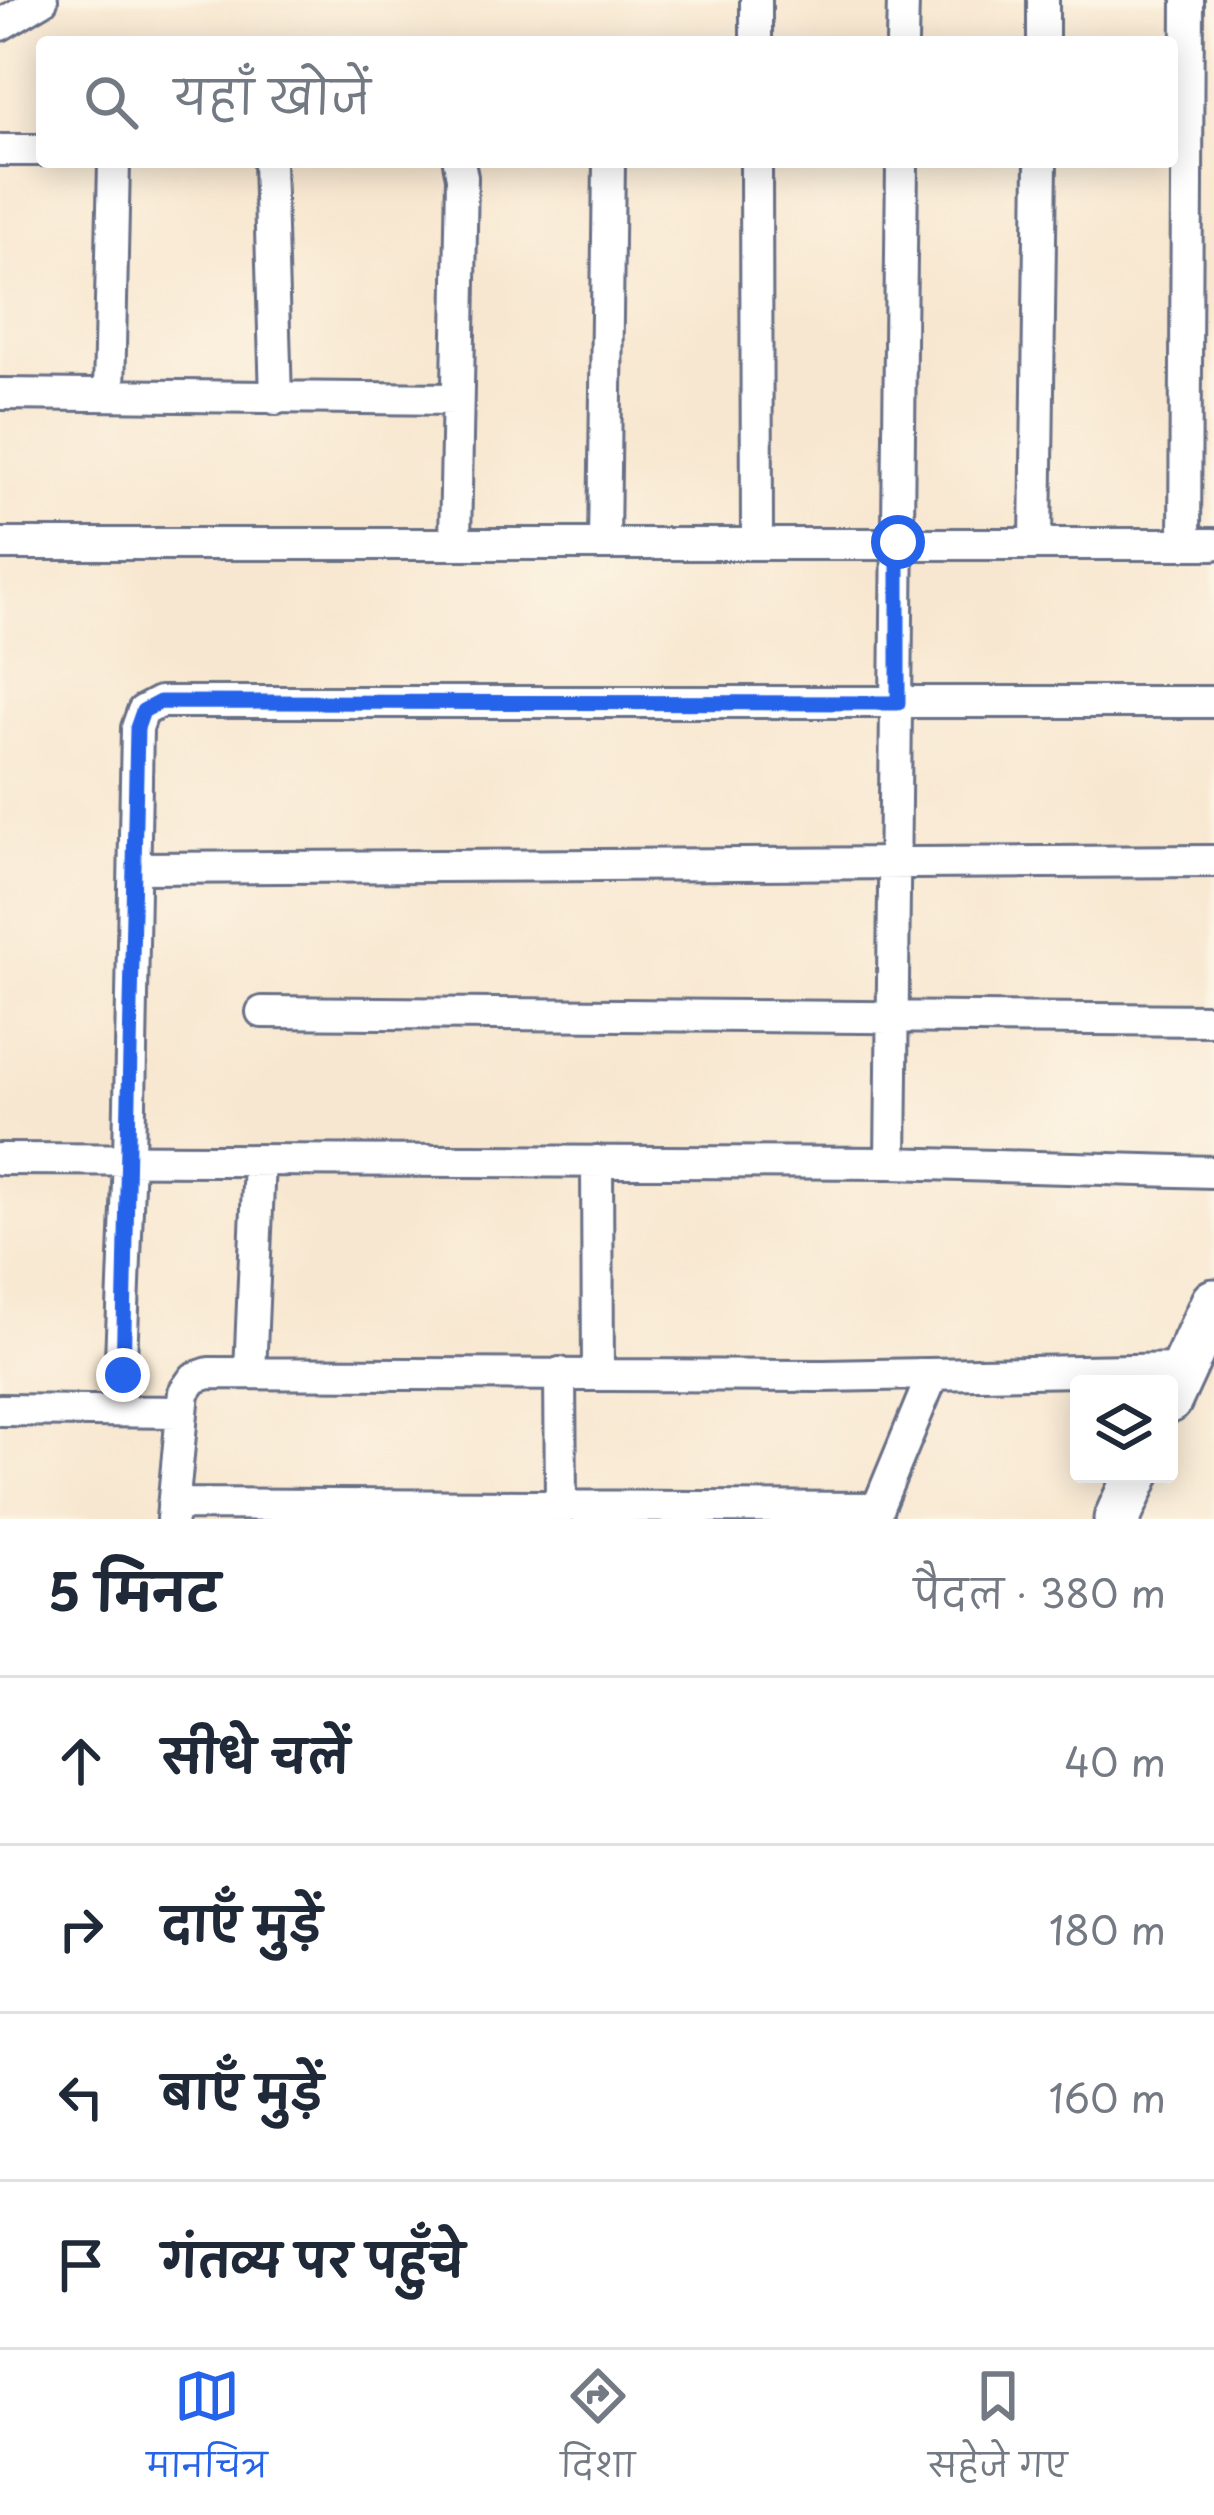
<!DOCTYPE html>
<html lang="hi">
<meta charset="utf-8">
<style>
:root{--surface:#fff;--page:#f2f2f3;--text:#1f2937;--muted:#747a83;--line:#e0e1e3;--accent:#2563eb}
body{margin:0;font-family:"Playpen Sans","Playpen Sans Deva",sans-serif;background:var(--page);color:var(--text)}
.controls{position:absolute;right:36px;bottom:36px;display:grid;overflow:hidden;border-radius:12px;box-shadow:0 6px 30px #0003}
.controls button{width:108px;height:108px;display:grid;place-items:center;padding:0;border:0;border-bottom:3px solid var(--line);background:var(--surface);color:var(--text);font:60px sans-serif}
.stop{position:absolute;width:36px;height:36px;margin:-27px;border:9px solid #2563eb;border-radius:50%;background:#fff}
.stop.end{background:#2563eb;border-color:#fff;box-shadow:0 3px 12px #0008}
.list{margin:0;padding:0;list-style:none}
h2{display:flex;justify-content:space-between;align-items:center;height:156px;margin:0;padding:0 48px;font-size:51px}
h2 small{font-size:39px;font-weight:400;color:var(--muted)}
.list li{display:grid;grid-template-columns:78px 1fr auto;gap:36px;align-items:center;box-sizing:border-box;height:168px;padding:0 48px;border-top:3px solid var(--line)}
.list b{display:block;font-size:45px;white-space:nowrap}
.list em{font-size:39px;font-style:normal;color:var(--muted)}
.icon{flex:none;width:66px;height:66px;fill:none;stroke:currentColor;stroke-width:2;stroke-linecap:round;stroke-linejoin:round}
.map{position:relative;flex:none;width:1214px;height:1519px;overflow:hidden}
.search{position:absolute;background:var(--surface);box-shadow:0 6px 30px #0003;left:36px;right:36px;top:36px;height:132px;display:flex;align-items:center;gap:30px;box-sizing:border-box;padding:0 42px;border-radius:12px;color:var(--muted);font-size:45px}
.sheet{height:828px;background:var(--surface)}
nav{display:flex;justify-content:space-around;align-items:center;box-sizing:border-box;height:168px;border-top:3px solid var(--line);background:var(--surface);font-size:33px;color:var(--muted)}
nav a{display:grid;justify-items:center;gap:6px}
nav .on{color:var(--accent)}
.map>svg:first-child{display:block}
.lines{fill:none;stroke-linecap:round;stroke-linejoin:round}
.street-casing{stroke:#686f86;stroke-width:36}
.secondary-casing{stroke:#686f86;stroke-width:51}
.street{stroke:#fff;stroke-width:30}
.secondary{stroke:#fff;stroke-width:45}
.route{stroke:#2563eb;stroke-width:15}
</style>
<div class="map">
<svg width="1214" height="1519" viewBox="0 0 1214 1519">
<rect width="100%" height="100%" fill="#fcf5e5"/>
<filter id="ink" filterUnits="userSpaceOnUse"><feTurbulence type="fractalNoise" baseFrequency=".00833" numOctaves="2"/><feDisplacementMap in="SourceGraphic" scale="24" xChannelSelector="R" yChannelSelector="G"/><feConvolveMatrix kernelMatrix="1 2 1 2 8 2 1 2 1" color-interpolation-filters="sRGB"/></filter>
<filter id="wash" filterUnits="userSpaceOnUse"><feTurbulence type="fractalNoise" baseFrequency=".004" numOctaves="4" result="noise"/><feDisplacementMap in="SourceGraphic" scale="48" xChannelSelector="R" yChannelSelector="G"/><feGaussianBlur stdDeviation="2.7" result="paint"/><feColorMatrix in="noise" values="0 0 0 0 0 0 0 0 0 0 0 0 0 0 0 0 0 1.4 0 .05"/><feComposite in="paint" operator="in"/></filter>
<g filter="url(#wash)">
<rect width="100%" height="100%" fill="#f8e7d0"/>
</g>
<g filter="url(#ink)">
<g class="lines">
<g class="street-casing">
<path id="street" d="M756 0V42
M0 25 42 0
M902 42 903 0
M1043 42V0
M0 150H42
M269 162 276 399
M756 162 757 542
M0 394 456 399
M109 394 114 162
M455 542 462 177 459 162
M1036 542 1041 162
M0 544H1214
M604 544 609 162
M1185 544 1188 0
M135 868 1214 861
M262 1012 1214 1020
M0 1159 891 1163 1214 1172
M597 1161 598 1375
M891 1163 902 162
M250 1373 259 1161
M119 1409 129 1158 137 728 143 711 160 702H1214
M0 1410 181 1412
M173 1504 878 1508
M172 1519 184 1392 194 1378 209 1373 824 1376 1183 1369
M554 1519 561 1504 560 1373
M873 1519 933 1374"/>
</g>
<g class="secondary-casing">
<path id="secondary" d="M1169 1400 1214 1302
M1117 1519 1137 1474"/>
</g>
<use href="#street" class="street"/>
<use href="#secondary" class="secondary"/>
</g>
</g>
<g class="lines" filter="url(#ink)">
<path class="route" d="M123 1375 137 728 143 711 160 702 898 703V542"/>
</g>
</svg>
<div class="controls">
<button><svg class="icon" aria-label="layers" viewBox="0 0 24 24"><path d="M12 4l9 5-9 5-9-5zM3 14l9 5 9-5"/></svg></button>
</div>
<div class="stop" style="left:898px;top:542px"></div>
<div class="stop end" style="left:123px;top:1375px"></div>
<div class="search"><svg class="icon" aria-label="search" viewBox="0 0 24 24"><circle cx="10" cy="10" r="6"/><path d="M15 15l6 6"/></svg>यहाँ खोजें</div>
</div>
<section class="sheet">
<h2>5 मिनट<small>पैदल · 380 m</small></h2>
<ul class="list">
<li><svg class="icon" aria-label="ahead" viewBox="0 0 24 24"><path d="M12 20V5M6 11l6-6 6 6"/></svg><div><b>सीधे चलें</b></div><em>40 m</em></li>
<li><svg class="icon" aria-label="right" viewBox="0 0 24 24"><path d="M7 20v-9h11M14 6l5 5-5 5"/></svg><div><b>दाएँ मुड़ें</b></div><em>180 m</em></li>
<li><svg class="icon" aria-label="left" viewBox="0 0 24 24"><path d="M17 20v-9H6M10 6l-5 5 5 5"/></svg><div><b>बाएँ मुड़ें</b></div><em>160 m</em></li>
<li><svg class="icon" aria-label="arrive" viewBox="0 0 24 24"><path d="M6 21V4h12l-3 4 3 4H6"/></svg><div><b>गंतव्य पर पहुँचे</b></div></li>
</ul>
</section>
<nav>
<a class="on"><svg class="icon" aria-label="map" viewBox="0 0 24 24"><path d="M3 6l6-2 6 2 6-2v14l-6 2-6-2-6 2zM9 4v14M15 6v14"/></svg>मानचित्र</a>
<a><svg class="icon" aria-label="directions" viewBox="0 0 24 24"><path d="M12 3l9 9-9 9-9-9zM9 14v-3h6M13 9l2 2-2 2"/></svg>दिशा</a>
<a><svg class="icon" aria-label="saved" viewBox="0 0 24 24"><path d="M7 4h10v16l-5-4-5 4z"/></svg>सहेजे गए</a>
</nav>
